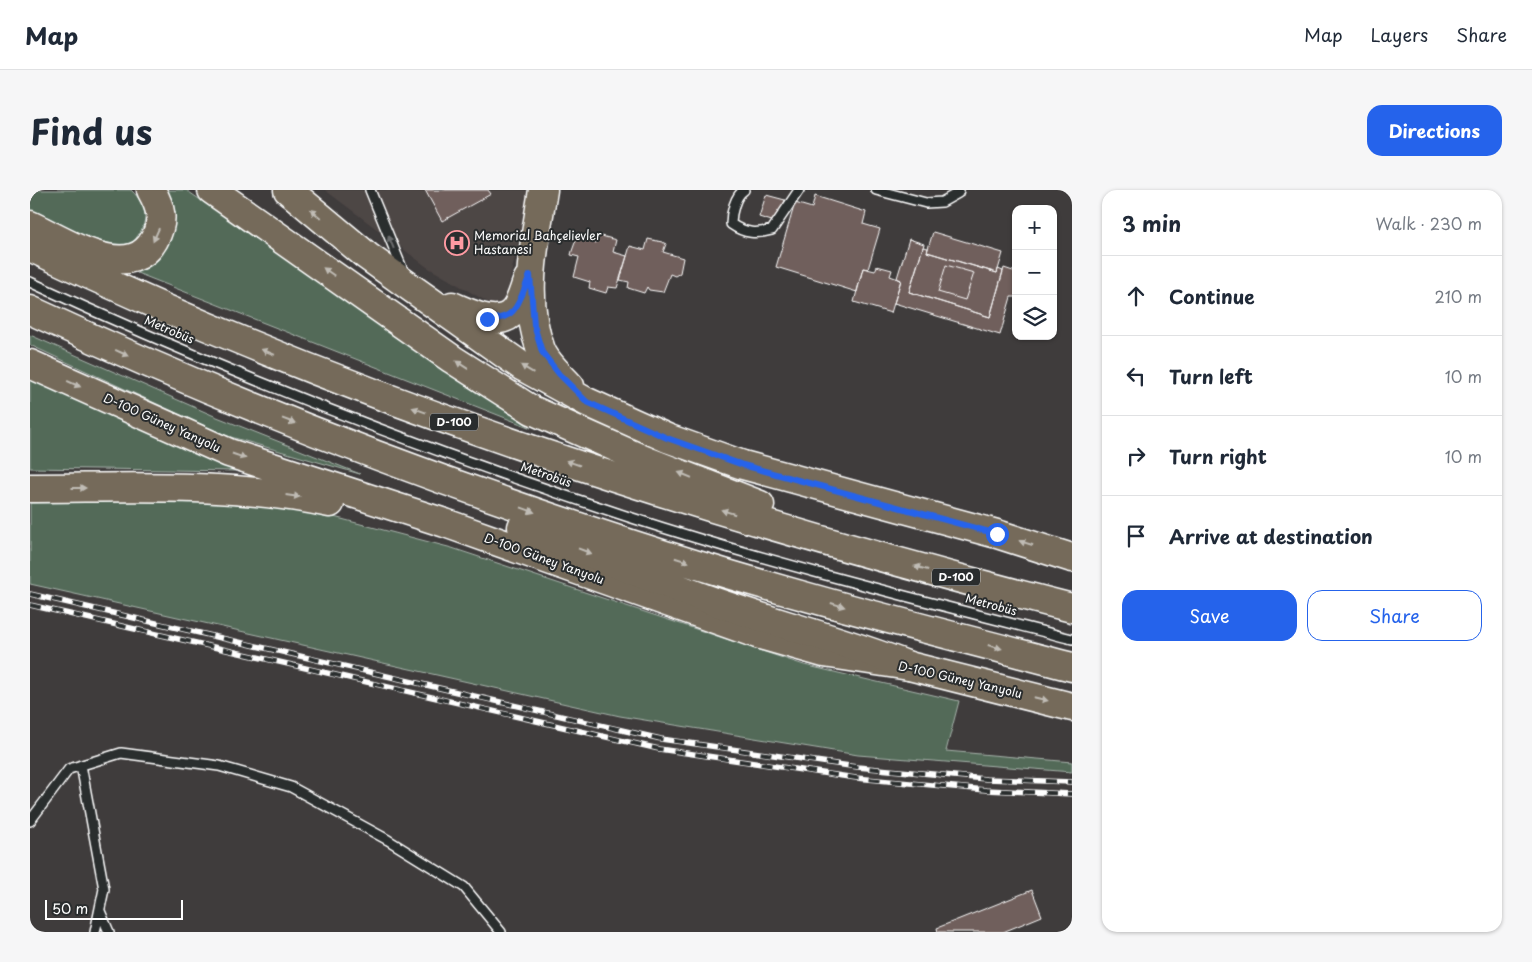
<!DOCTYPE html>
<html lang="en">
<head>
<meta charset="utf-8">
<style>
  body { margin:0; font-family:"Playpen Sans",sans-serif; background:#f6f6f7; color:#1f2937 }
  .controls { position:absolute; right:15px; top:15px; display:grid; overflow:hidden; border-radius:10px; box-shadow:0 1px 4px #0004 }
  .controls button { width:45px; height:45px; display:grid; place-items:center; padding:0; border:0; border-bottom:1px solid #e0e1e3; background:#fff; color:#1f2937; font:25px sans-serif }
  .scale { position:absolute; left:15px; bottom:12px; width:138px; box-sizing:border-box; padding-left:5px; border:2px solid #fff; border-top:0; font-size:14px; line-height:18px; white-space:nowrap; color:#fff; -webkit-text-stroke:4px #2a2d2e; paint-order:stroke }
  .stop { position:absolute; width:15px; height:15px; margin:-11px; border:4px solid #2563eb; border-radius:50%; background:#fff }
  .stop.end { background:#2563eb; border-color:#fff; box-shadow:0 1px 5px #0008 }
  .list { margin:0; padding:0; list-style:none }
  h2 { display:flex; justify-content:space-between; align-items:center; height:65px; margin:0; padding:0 20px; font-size:21px }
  h2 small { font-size:16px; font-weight:400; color:#747a83 }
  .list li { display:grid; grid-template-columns:32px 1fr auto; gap:15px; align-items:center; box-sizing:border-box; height:80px; padding:0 20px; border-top:1px solid #e0e1e3 }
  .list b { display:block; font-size:19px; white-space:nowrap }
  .list em { font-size:16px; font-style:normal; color:#747a83 }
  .actions { display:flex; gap:10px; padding:15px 20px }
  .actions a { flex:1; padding:11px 0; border:1px solid #2563eb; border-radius:15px; text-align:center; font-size:18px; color:#2563eb }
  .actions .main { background:#2563eb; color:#fff }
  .icon { flex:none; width:28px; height:28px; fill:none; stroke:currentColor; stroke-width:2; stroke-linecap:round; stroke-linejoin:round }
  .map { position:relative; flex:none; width:1042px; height:742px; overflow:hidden; border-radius:15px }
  header { display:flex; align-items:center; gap:30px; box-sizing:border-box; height:70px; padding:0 25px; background:#fff; border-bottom:1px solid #e0e1e3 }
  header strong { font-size:24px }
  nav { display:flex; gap:28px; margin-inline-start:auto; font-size:18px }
  .intro { display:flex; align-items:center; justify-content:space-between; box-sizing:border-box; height:120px; padding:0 30px }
  h1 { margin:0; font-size:35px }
  .button { padding:12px 22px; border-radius:15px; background:#2563eb; color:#fff; font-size:18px; font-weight:700 }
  main { display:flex; gap:30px; padding:0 30px }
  aside { flex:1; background:#fff; border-radius:15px; box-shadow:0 1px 4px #0004 }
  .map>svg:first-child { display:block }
  .built { fill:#4e4645 }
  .green { fill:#526a58; stroke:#a8b4ac }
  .building { fill:#705e5b; stroke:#fff }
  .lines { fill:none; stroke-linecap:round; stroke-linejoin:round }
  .service-casing { stroke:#fff; stroke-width:12 }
  .primary-casing { stroke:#fff; stroke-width:31 }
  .trunk-casing { stroke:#fff; stroke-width:31 }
  .service { stroke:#2a2d2e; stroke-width:9 }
  .primary { stroke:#746a5a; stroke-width:28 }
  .trunk { stroke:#746a5a; stroke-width:28 }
  .rail-casing { stroke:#fff; stroke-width:5.5 }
  .rail { stroke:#2a2d2e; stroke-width:4; stroke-dasharray:11; stroke-linecap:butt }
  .oneway { fill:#c0bcb5 }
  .oneway2 { fill:#6a6c6d }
  .route { stroke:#2563eb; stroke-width:6 }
  .labels { text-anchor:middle; stroke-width:4; stroke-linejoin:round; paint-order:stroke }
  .shield { fill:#2a2d2e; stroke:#bfc0c0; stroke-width:1 }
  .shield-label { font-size:11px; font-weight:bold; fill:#fff }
  .poi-label { font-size:12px; fill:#fff; stroke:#2a2d2e; text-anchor:start }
  .street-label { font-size:12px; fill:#fff; stroke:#2a2d2e }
</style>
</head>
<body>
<header>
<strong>Map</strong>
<nav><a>Map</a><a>Layers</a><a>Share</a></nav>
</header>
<div class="intro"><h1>Find us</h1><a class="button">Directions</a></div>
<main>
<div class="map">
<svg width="1042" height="742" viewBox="0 0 1042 742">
  <rect width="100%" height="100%" fill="#3f3c3c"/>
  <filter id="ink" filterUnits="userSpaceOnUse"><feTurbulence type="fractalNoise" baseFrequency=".02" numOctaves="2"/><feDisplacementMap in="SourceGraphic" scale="10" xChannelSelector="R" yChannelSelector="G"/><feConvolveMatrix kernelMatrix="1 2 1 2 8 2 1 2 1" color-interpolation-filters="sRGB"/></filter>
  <g filter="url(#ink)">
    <!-- built -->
    <path class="built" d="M295,0H499L475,113L461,114L397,77Z"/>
    <!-- green -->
    <path class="green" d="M0,0H101C120,18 119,35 101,54C67,58 31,34 0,20Z
      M137,0H156L501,238L107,83L123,70L141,16Z
      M0,145L182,225L330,284L194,245L0,155Z
      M0,190L206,281L0,278Z
      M143,311L236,315L300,326L422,358L774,475L929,511L916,561L1042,572V582L828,565L590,526L0,394V313Z"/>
    <!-- building -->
    <path class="building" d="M395,0H458L461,4L412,31Z
      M736,5L755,10L748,33L729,27Z
      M785,6L836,22L833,34L850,39L838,79L833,78L827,102L746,77L765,13L782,18Z
      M903,42L973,63L967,83L897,62Z
      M568,45L586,50L583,62L597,66L587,98L578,97L576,103L559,98L560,92L544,87L549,67L541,65L542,61L547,47L566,53Z
      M618,49L632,52L636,54L633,62L653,68L650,83L645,86L640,84L633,102L619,100L617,97L614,103L598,98L599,92L590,90L600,56L615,60Z
      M879,49L894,54L879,102L960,127L974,78L986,82V107H981L970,145L864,113L871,90L867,88Z
      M893,57L898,58L897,62L967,83L968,79L973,81L960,127L879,102Z
      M916,75L944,83L935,110L908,102Z
      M847,76L862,80L860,86L871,90L861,123L824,112L833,78L845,81Z
      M1002,700L1012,726L973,742H908L907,738Z"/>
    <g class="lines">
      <defs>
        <path id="service" d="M340,0L374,83
          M714,0C705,6 701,23 701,34C715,44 727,44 742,40L769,0
          M846,0L896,13L912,12L928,3L929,0
          M0,92C194,182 395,260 599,327C744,374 894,411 1042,449
          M51,575L74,699L65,742
          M0,631L39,579L91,563L189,576L261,597L358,650L434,697L471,742
          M70,721L79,742"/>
        <path id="primary" d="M258,0L337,66L380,97L493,177L557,212L637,248L713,275L967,344L1042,368
          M513,0C505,52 491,108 511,160C516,173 531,186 540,196
          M422,116C439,123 469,139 484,121C491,113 494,98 498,89
          M0,174L199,263L415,333L727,444L794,463L879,476L1042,517
          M0,298C100,298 201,292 300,313"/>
        <path id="trunk" d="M182,0L422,169L502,220L612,269L730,315
          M0,35C33,50 99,95 124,50C135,30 131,18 121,0
          M0,57C333,216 685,327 1042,418
          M0,120C196,211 399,289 604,355C748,402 896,439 1042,477
          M492,337C552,359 610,384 669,406C739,432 810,449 879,476"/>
      </defs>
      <!-- service casing -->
      <use href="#service" class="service-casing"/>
      <!-- primary casing -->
      <use href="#primary" class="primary-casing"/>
      <!-- trunk casing -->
      <use href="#trunk" class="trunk-casing"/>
      <!-- service -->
      <use href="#service" class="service"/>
      <!-- primary -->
      <use href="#primary" class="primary"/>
      <!-- trunk -->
      <use href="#trunk" class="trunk"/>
      <defs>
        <path id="rail" d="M0,404L631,549L827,577L956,589L1042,592
          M0,415L629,559L826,588L956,600L1042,604"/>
      </defs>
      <!-- rail casing -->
      <use href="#rail" class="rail-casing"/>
      <!-- rail -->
      <use href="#rail" class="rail"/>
    </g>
    <!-- one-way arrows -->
    <defs><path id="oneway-solid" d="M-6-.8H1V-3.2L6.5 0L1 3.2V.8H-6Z" transform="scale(1.25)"/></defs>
    <g class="oneway">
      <use href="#oneway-solid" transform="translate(286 24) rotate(-140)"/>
      <use href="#oneway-solid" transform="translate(126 45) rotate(114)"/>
      <use href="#oneway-solid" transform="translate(299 82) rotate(-145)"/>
      <use href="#oneway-solid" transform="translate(238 162) rotate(-158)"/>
      <use href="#oneway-solid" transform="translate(92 163) rotate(24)"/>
      <use href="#oneway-solid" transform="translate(432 175) rotate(-147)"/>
      <use href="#oneway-solid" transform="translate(497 179) rotate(-149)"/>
      <use href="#oneway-solid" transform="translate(44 194) rotate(24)"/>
      <use href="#oneway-solid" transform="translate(389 220) rotate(-160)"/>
      <use href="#oneway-solid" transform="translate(259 231) rotate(21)"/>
      <use href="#oneway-solid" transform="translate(209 266) rotate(19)"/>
      <use href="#oneway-solid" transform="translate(543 273) rotate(-161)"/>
      <use href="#oneway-solid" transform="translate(655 285) rotate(-158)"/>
      <use href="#oneway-solid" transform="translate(49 298)"/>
      <use href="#oneway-solid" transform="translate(263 306) rotate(7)"/>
      <use href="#oneway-solid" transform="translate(498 320) rotate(20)"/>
      <use href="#oneway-solid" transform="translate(698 322) rotate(-163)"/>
      <use href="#oneway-solid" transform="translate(996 353) rotate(-162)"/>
      <use href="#oneway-solid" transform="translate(555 361) rotate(21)"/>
      <use href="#oneway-solid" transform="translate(652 370) rotate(17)"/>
      <use href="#oneway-solid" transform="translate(891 378) rotate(-165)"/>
      <use href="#oneway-solid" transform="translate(808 415) rotate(16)"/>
      <use href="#oneway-solid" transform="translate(965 457) rotate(15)"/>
      <use href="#oneway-solid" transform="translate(1011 509) rotate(14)"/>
    </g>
    <use class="oneway2" href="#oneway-solid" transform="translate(361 52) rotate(-112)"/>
  </g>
  <g class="lines" filter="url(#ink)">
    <!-- route -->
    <path class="route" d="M457,129C488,131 489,110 500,85L504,135L512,162L529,184L557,212L637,248L713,275L967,344"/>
  </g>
  <!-- icons -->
  <defs>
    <symbol id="hospital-ring" viewBox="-11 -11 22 22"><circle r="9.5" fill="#2a2d2e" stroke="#ff9aa2" stroke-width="1.5"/><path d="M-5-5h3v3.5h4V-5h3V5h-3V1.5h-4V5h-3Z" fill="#ff9aa2"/></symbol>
  </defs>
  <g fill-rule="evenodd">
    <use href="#hospital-ring" x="413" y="39" width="28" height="28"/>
  </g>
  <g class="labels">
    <!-- shield labels -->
    <g class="shield">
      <rect x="400" y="223.5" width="48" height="17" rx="4"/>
      <rect x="902" y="378.5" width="48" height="17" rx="4"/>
    </g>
    <g class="shield-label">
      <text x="424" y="236">D-100</text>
      <text x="926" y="391">D-100</text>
    </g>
    <!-- poi labels -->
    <g class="poi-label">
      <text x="444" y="50">Memorial Bahçelievler<tspan x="444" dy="14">Hastanesi</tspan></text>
    </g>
    <!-- street labels -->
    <g class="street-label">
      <text transform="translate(139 140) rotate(23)" y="4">Metrobüs</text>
      <text transform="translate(132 233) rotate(24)" y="4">D-100 Güney Yanyolu</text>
      <text transform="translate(516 285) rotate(19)" y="4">Metrobüs</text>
      <text transform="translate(514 369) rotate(20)" y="4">D-100 Güney Yanyolu</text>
      <text transform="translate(961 415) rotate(15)" y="4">Metrobüs</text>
      <text transform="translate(930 490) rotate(13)" y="4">D-100 Güney Yanyolu</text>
    </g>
  </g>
</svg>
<div class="controls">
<button>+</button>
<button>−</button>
<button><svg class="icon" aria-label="layers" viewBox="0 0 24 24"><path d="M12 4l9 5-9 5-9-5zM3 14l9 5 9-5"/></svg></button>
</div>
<div class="scale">50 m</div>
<div class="stop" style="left:967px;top:344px"></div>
<div class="stop end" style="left:457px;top:129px"></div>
</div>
<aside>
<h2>3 min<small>Walk · 230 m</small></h2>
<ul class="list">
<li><svg class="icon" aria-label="ahead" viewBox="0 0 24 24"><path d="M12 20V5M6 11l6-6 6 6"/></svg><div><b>Continue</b></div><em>210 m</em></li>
<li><svg class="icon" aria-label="left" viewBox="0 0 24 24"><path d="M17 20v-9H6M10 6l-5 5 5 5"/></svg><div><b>Turn left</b></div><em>10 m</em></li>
<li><svg class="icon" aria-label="right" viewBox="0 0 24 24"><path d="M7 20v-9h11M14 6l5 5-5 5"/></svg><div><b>Turn right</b></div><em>10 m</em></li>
<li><svg class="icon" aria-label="arrive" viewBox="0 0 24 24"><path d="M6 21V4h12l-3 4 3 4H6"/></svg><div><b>Arrive at destination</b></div></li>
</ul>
<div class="actions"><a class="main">Save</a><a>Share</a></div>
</aside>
</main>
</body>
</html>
